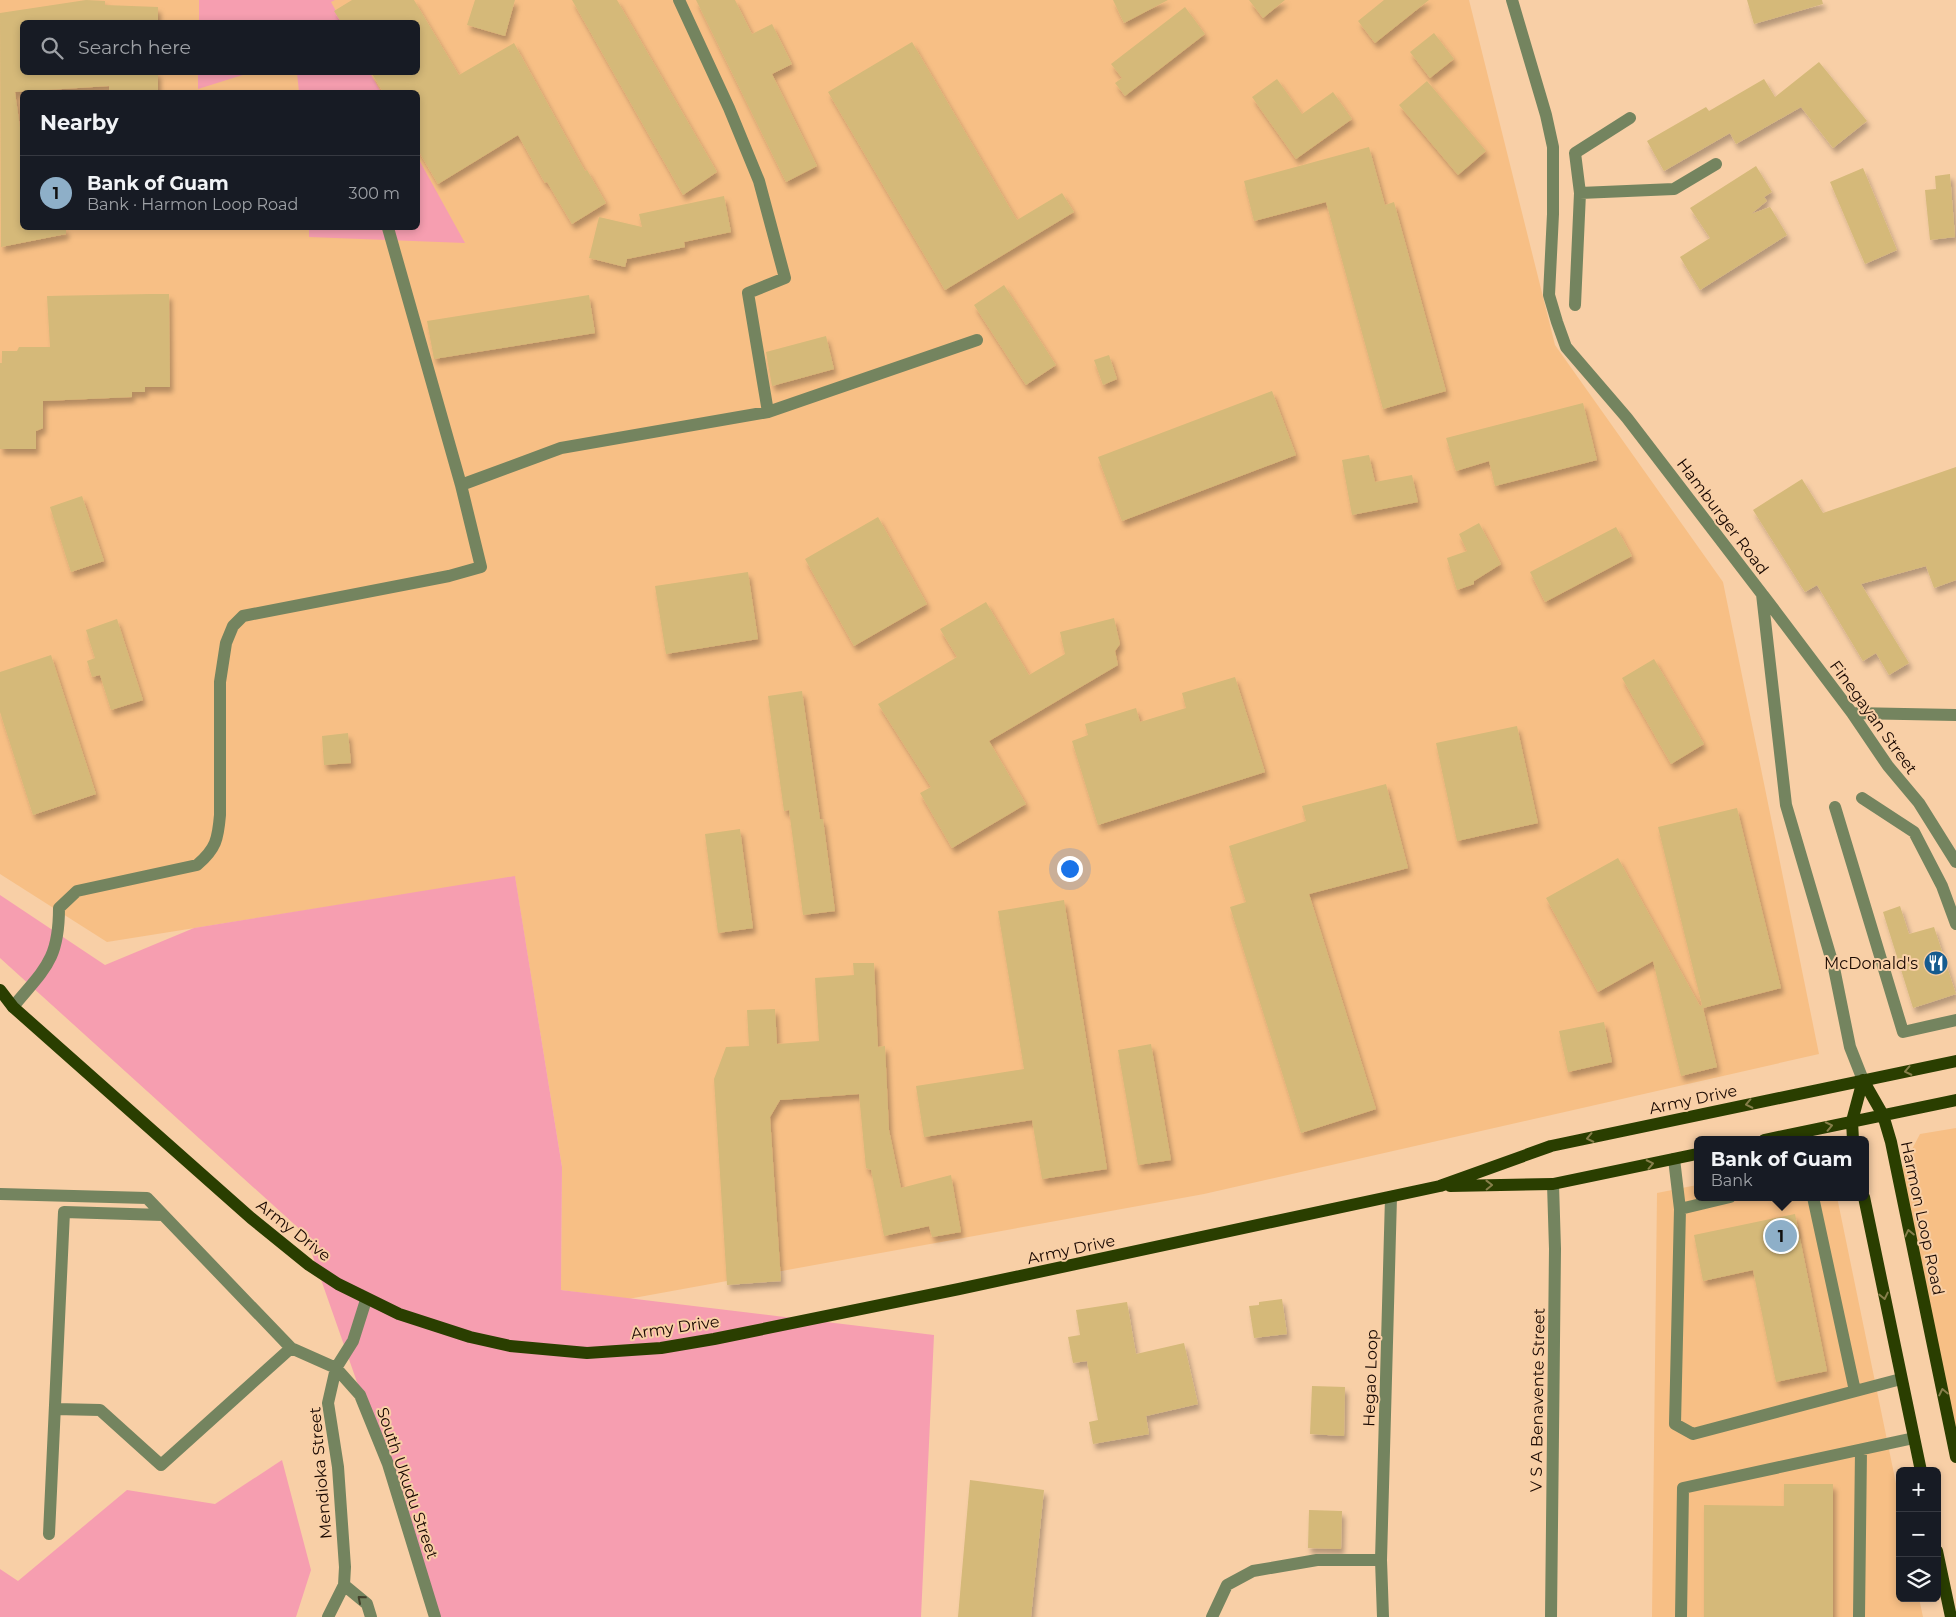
<!DOCTYPE html>
<html lang="en">
<head>
<meta charset="utf-8">
<style>
  body { margin:0; font-family:Montserrat,sans-serif; background:#20242c; color:#f1f3f6 }
  .controls { position:absolute; right:15px; bottom:15px; display:grid; overflow:hidden; border-radius:8px; box-shadow:0 2px 8px #0003 }
  .controls button { width:45px; height:45px; display:grid; place-items:center; padding:0; border:0; border-bottom:1px solid #363941; background:#171b24; color:#f1f3f6; font:25px sans-serif }
  .you { position:absolute; left:1069px; top:868px; width:18px; height:18px; margin:-12px; border:4px solid #fff; border-radius:50%; background:#1a73e8; box-shadow:0 0 0 8px #1a73e833 }
  .badge { display:grid; place-items:center; width:32px; height:32px; border-radius:50%; background:#8eafc8; color:#111; font-size:16px; font-weight:700 }
  .pin { position:absolute; translate:-50% -50%; border:2px solid #fff; box-shadow:0 1px 5px #0006 }
  .popup { position:absolute; left:1694px; top:1136px; width:175px; height:65px; box-sizing:border-box; display:grid; place-content:center; border-radius:8px; background:#171b24; filter:drop-shadow(0 1px 4px #0005); font-size:16px; white-space:nowrap; color:#9ea1a6 }
  .popup b { font-size:19px; color:#f1f3f6 }
  .popup::after { content:''; position:absolute; left:50%; top:100%; margin-left:-10px; border:10px solid transparent; border-top-color:#171b24 }
  .list { margin:0; padding:0; list-style:none }
  h2 { display:flex; justify-content:space-between; align-items:center; height:65px; margin:0; padding:0 20px; font-size:21px }
  h2 small { font-size:16px; font-weight:400; color:#9ea1a6 }
  .list li { display:grid; grid-template-columns:32px 1fr auto; gap:15px; align-items:center; box-sizing:border-box; height:75px; padding:0 20px; border-top:1px solid #363941 }
  .list b { display:block; font-size:19px; white-space:nowrap }
  .list p { margin:0; font-size:16px; white-space:nowrap; color:#9ea1a6 }
  .list em { font-size:16px; font-style:normal; color:#9ea1a6 }
  .icon { flex:none; width:28px; height:28px; fill:none; stroke:currentColor; stroke-width:2; stroke-linecap:round; stroke-linejoin:round }
  .map { position:relative; flex:none; width:1956px; height:1617px; overflow:hidden }
  .search { position:absolute; background:#171b24; box-shadow:0 2px 8px #0003; left:20px; top:20px; width:400px; height:55px; display:flex; align-items:center; gap:12px; box-sizing:border-box; padding:0 18px; border-radius:8px; color:#9ea1a6; font-size:19px }
  .panel { position:absolute; background:#171b24; box-shadow:0 2px 8px #0003; left:20px; top:90px; width:400px; height:140px; border-radius:8px }
  .map>svg:first-child { display:block }
  .built { fill:#f7bf85; fill-rule:evenodd }
  .green { fill:#f69eb0 }
  .building { fill:#d5b979; filter:url(#shadow) }
  .lines { fill:none; stroke-linecap:round; stroke-linejoin:round }
  .minor { stroke:#74845f; stroke-width:12 }
  .major { stroke:#2a3e00; stroke-width:12 }
  .oneway { stroke:#877f4b }
  .oneway2 { stroke:#42402b }
  .labels { text-anchor:middle; stroke-width:4; stroke-linejoin:round; paint-order:stroke }
  .street-label { font-size:16px; fill:#190800; stroke:#f8cfa6 }
  .poi-label { font-size:16px; fill:#190800; stroke:#f8cfa6; text-anchor:end }
</style>
</head>
<body>
<div class="map">
<svg width="1956" height="1617" viewBox="0 0 1956 1617">
  <defs>
    <filter id="shadow"><feDropShadow dx="3" dy="5.5" stdDeviation="2.5" flood-color="#0004"/></filter>
  </defs>
  <rect width="100%" height="100%" fill="#f8cfa6"/>
  <!-- built -->
  <path class="built" d="M0,0H1469L1555,345L1723,582L1819,1054L1204,1194L628,1299L561,1290L562,1167L515,877L107,942L0,874ZM22,22H418V72H22ZM22,92H418V228H22Z
    M1956,1128V1439L1898,1176L1920,1134Z
    M1697,1185V1197H1837L1900,1503V1598H1919L1923,1617H1652L1657,1193Z"/>
  <!-- green -->
  <path class="green" d="M199,0H335L331,2L342,22H199Z
    M198,73V72L249,73L198,89Z
    M297,73H370L381,92H299Z
    M418,158L465,243L309,237V228H418Z
    M515,876L562,1167L561,1290L934,1335L921,1617H434L410,1533L305,1234L0,958V895L105,965L194,928Z
    M282,1460L311,1570L296,1617H0V1569L18,1581L127,1490L215,1504Z"/>
  <!-- building -->
  <path class="building" d="M86,0L105,1V5L158,7V22H22V72H158V91H139V90L109,92V86L15,92L22,142V228H66V234L1,247L0,13Z
    M352,0H414L459,75L514,43L585,171L587,170L606,203L572,224L547,182L545,183L518,135L438,184L418,150V92H383L371,72H418V22H341L334,11Z
    M475,0H515L505,36L467,25Z
    M572,0H617L717,172L683,195Z
    M696,0H735L752,34L772,24L792,64L772,74L817,166L786,182Z
    M1113,0H1168L1124,23Z
    M1249,0H1285L1263,18Z
    M1384,0H1429L1375,43L1358,21Z
    M1747,0H1822L1823,4L1754,24Z
    M1185,7L1205,34L1125,96L1115,83L1122,78L1111,64Z
    M1434,33L1454,59L1430,78L1410,52Z
    M912,42L1017,220L1062,193L1074,212L945,290L828,92Z
    M1819,62L1867,121L1833,148L1801,107L1736,144L1730,133L1664,171L1647,141L1706,107L1709,111L1764,79L1775,97Z
    M1277,79L1302,114L1333,92L1352,119L1296,159L1252,97Z
    M1427,81L1486,151L1458,175L1399,105Z
    M1369,147L1385,205L1394,202L1446,391L1383,409L1326,202L1254,221L1244,181Z
    M1756,166L1772,192L1764,197L1767,201L1751,214L1770,207L1787,235L1700,290L1680,257L1710,238L1690,208Z
    M1863,168L1897,250L1865,264L1830,182Z
    M1950,174L1955,237L1930,240L1925,190L1936,189L1935,176Z
    M724,196L731,232L684,242L685,247L627,259L625,267L589,258L599,217L642,227L639,214Z
    M1004,285L1056,365L1026,385L974,305Z
    M150,294H169L170,387H145V392H132V397L43,401V428L36,431V449H0V363H2V351H17L19,347H50L47,296Z
    M589,295L595,333L434,359L427,321Z
    M826,336L834,369L772,386L766,352Z
    M1109,355L1117,379L1103,385L1094,360Z
    M1272,391L1296,455L1122,521L1098,457Z
    M1583,403L1597,460L1495,486L1489,461L1456,471L1446,438Z
    M1369,455L1375,482L1412,475L1418,502L1352,515L1342,460Z
    M1956,467V580L1934,588L1926,566L1861,584L1909,663L1889,675L1876,653L1863,661L1817,585L1805,592L1753,510L1802,479L1823,513Z
    M82,496L104,561L71,572L50,507Z
    M878,517L927,604L854,646L805,559Z
    M1479,523L1501,564L1474,581V584L1457,590L1447,558L1467,551L1459,534Z
    M1616,527L1632,556L1545,602L1530,572Z
    M748,572L758,639L666,654L655,586Z
    M986,602L1029,675L1065,654L1060,632L1114,618L1120,644L1115,651L1118,665L989,741L1026,804L952,848L920,793L931,787L878,704L957,657L940,629Z
    M117,619L143,700L111,710L100,675L92,677L87,661L95,658L86,630Z
    M51,655L96,794L33,815L0,712V672Z
    M1654,659L1704,744L1671,764L1622,678Z
    M1235,677L1265,772L1098,825L1072,741L1088,735L1085,724L1136,708L1140,722L1186,708L1182,693Z
    M802,691L820,819H823L835,911L803,915L789,810L784,811L768,696Z
    M1517,726L1538,823L1457,841L1436,743Z
    M348,733L351,763L324,765L322,736Z
    M1386,784L1408,868L1309,894L1376,1109L1301,1133L1230,907L1246,902L1229,846L1306,821L1302,806Z
    M1737,808L1781,988L1703,1008L1717,1067L1681,1076L1653,961L1598,992L1546,898L1618,858L1700,1006L1702,1005L1658,827Z
    M740,829L753,928L718,933L705,834Z
    M1064,900L1107,1169L1042,1179L1032,1120L924,1137L916,1086L1024,1069L998,911Z
    M1900,906L1909,934L1934,927L1956,994L1913,1008L1883,912Z
    M853,963H874L878,1047L885,1046L889,1130L901,1188L951,1175L961,1232L932,1237L929,1226L884,1236L871,1170L866,1168L859,1094L780,1100L770,1117L781,1281L727,1285L714,1079L726,1047L749,1046L747,1010L775,1009L777,1044L819,1041L815,978L854,975Z
    M1604,1022L1612,1062L1568,1072L1559,1031Z
    M1151,1044L1171,1160L1138,1165L1118,1050Z
    M1795,1214L1827,1371L1776,1382L1753,1270L1703,1281L1694,1235Z
    M1282,1299L1287,1334L1254,1338L1249,1306L1259,1305V1302Z
    M1127,1302L1136,1354L1184,1343L1198,1404L1146,1416L1149,1434L1093,1444L1089,1422L1098,1420L1087,1361L1073,1363L1068,1337L1080,1335L1076,1310Z
    M1312,1386L1345,1387L1344,1436L1310,1434Z
    M970,1480L1044,1490L1031,1617H958Z
    M1784,1484H1833V1617H1704V1505L1784,1506Z
    M1309,1510L1342,1511L1341,1549L1308,1548Z"/>
  <g class="lines">
    <!-- minor -->
    <path class="minor" d="M679,0L729,108L759,181L785,278L748,293L768,412
      M1512,0L1546,115L1553,147V214L1549,295L1557,322L1566,347L1627,418L1762,594L1786,805L1834,968L1850,1047L1863,1080
      M1580,193L1575,153L1630,118
      M388,228L461,485
      M1575,305L1580,193L1674,189L1716,164
      M1763,595L1852,713L1888,766L1919,803L1956,862
      M1852,713L1956,715
      M1862,798L1914,832L1942,886L1956,924
      M1835,807L1903,1032L1956,1020
      M13,1007C44,969 59,961 59,908L77,891L197,865C216,849 218,839 220,815V682L226,643L233,626L243,616L449,576L481,567L461,485L561,448L768,412L977,340
      M1674,1159L1680,1209L1675,1424L1693,1434L1901,1379
      M0,1194L147,1198L291,1348L336,1368L360,1395L388,1464L435,1617
      M1813,1197L1855,1391
      M1680,1209L1730,1197
      M55,1409L100,1410L161,1465L291,1348
      M49,1534L64,1212L163,1215
      M344,1585L367,1604L371,1617
      M328,1617L344,1585L345,1567L338,1467L328,1403L336,1368L353,1341L366,1300
      M1212,1617L1227,1585L1253,1571L1317,1560H1381
      M1383,1617L1381,1560L1391,1197
      M1551,1617L1555,1249L1553,1184
      M1681,1617L1683,1488L1914,1438
      M1859,1617L1861,1450"/>
    <!-- major -->
    <path class="major" d="M0,990L13,1007L251,1218L309,1265L338,1284L399,1314L470,1337L510,1346L587,1353L661,1348L714,1339L959,1289L1440,1186L1551,1146L1956,1061
      M1863,1080L1883,1115L1891,1142L1956,1457
      M1764,1140L1956,1100
      M1853,1140L1852,1121L1863,1080
      M1450,1186L1553,1184L1697,1154
      M1864,1197L1921,1471
      M1937,1551L1951,1617"/>
  </g>
  <!-- one-way arrows -->
  <defs><path id="oneway-chevron" d="M-2-3.5L2.5 0L-2 3.5" fill="none" stroke-width="1.6" stroke-linecap="round" stroke-linejoin="round" transform="scale(1.25)"/></defs>
  <g class="oneway">
    <use href="#oneway-chevron" transform="translate(1908 1071) rotate(168)"/>
    <use href="#oneway-chevron" transform="translate(1749 1104) rotate(168)"/>
    <use href="#oneway-chevron" transform="translate(1829 1126) rotate(-12)"/>
    <use href="#oneway-chevron" transform="translate(1590 1138) rotate(168)"/>
    <use href="#oneway-chevron" transform="translate(1650 1164) rotate(-12)"/>
    <use href="#oneway-chevron" transform="translate(1489 1185) rotate(-1)"/>
    <use href="#oneway-chevron" transform="translate(1909 1233) rotate(-102)"/>
    <use href="#oneway-chevron" transform="translate(1884 1296) rotate(78)"/>
    <use href="#oneway-chevron" transform="translate(1943 1392) rotate(-102)"/>
  </g>
  <use class="oneway2" href="#oneway-chevron" transform="translate(361 1599) rotate(-139)"/>
  <!-- icons -->
  <defs>
    <symbol id="restaurant-disc" viewBox="-11 -11 22 22"><circle r="9.5" fill="#155b8f" stroke="#f8cfa6"/><path d="M-5-6h1v4h1v-4h1v4h1v-4h1v5L-1.5 .5V6h-2V.5L-5-1ZM5-6V6H3V1.5H1.5Q1.5-4 5-6Z" fill="#fff"/></symbol>
  </defs>
  <g fill-rule="evenodd">
    <use href="#restaurant-disc" x="1922" y="949" width="28" height="28"/>
  </g>
  <g class="labels">
    <!-- street labels -->
    <g class="street-label">
      <text transform="translate(1723 516) rotate(53)" y="6">Hamburger Road</text>
      <text transform="translate(1874 717) rotate(54)" y="6">Finegayan Street</text>
      <text transform="translate(1693 1099) rotate(-12)" y="6">Army Drive</text>
      <text transform="translate(1923 1218) rotate(78)" y="6">Harmon Loop Road</text>
      <text transform="translate(294 1230) rotate(38)" y="6">Army Drive</text>
      <text transform="translate(1071 1249) rotate(-12)" y="6">Army Drive</text>
      <text transform="translate(675 1327) rotate(-8)" y="6">Army Drive</text>
      <text transform="translate(1370 1378) rotate(-88)" y="6">Hegao Loop</text>
      <text transform="translate(1537 1400) rotate(-89)" y="6">V S A Benavente Street</text>
      <text transform="translate(320 1473) rotate(-95)" y="6">Mendioka Street</text>
      <text transform="translate(408 1483) rotate(71)" y="6">South Ukudu Street</text>
    </g>
    <!-- poi labels -->
    <g class="poi-label">
      <text x="1918" y="969">McDonald's</text>
    </g>
  </g>
</svg>
<div class="controls">
<button>+</button>
<button>−</button>
<button><svg class="icon" aria-label="layers" viewBox="0 0 24 24"><path d="M12 4l9 5-9 5-9-5zM3 14l9 5 9-5"/></svg></button>
</div>
<div class="you"></div>
<div class="pin badge" style="left:1781px;top:1236px">1</div>
<div class="popup"><b>Bank of Guam</b>Bank</div>
<div class="search"><svg class="icon" aria-label="search" viewBox="0 0 24 24"><circle cx="10" cy="10" r="6"/><path d="M15 15l6 6"/></svg>Search here</div>
<section class="panel">
<h2>Nearby<small></small></h2>
<ul class="list">
<li><span class="badge">1</span><div><b>Bank of Guam</b><p>Bank · Harmon Loop Road</p></div><em>300 m</em></li>
</ul>
</section>
</div>
</body>
</html>
